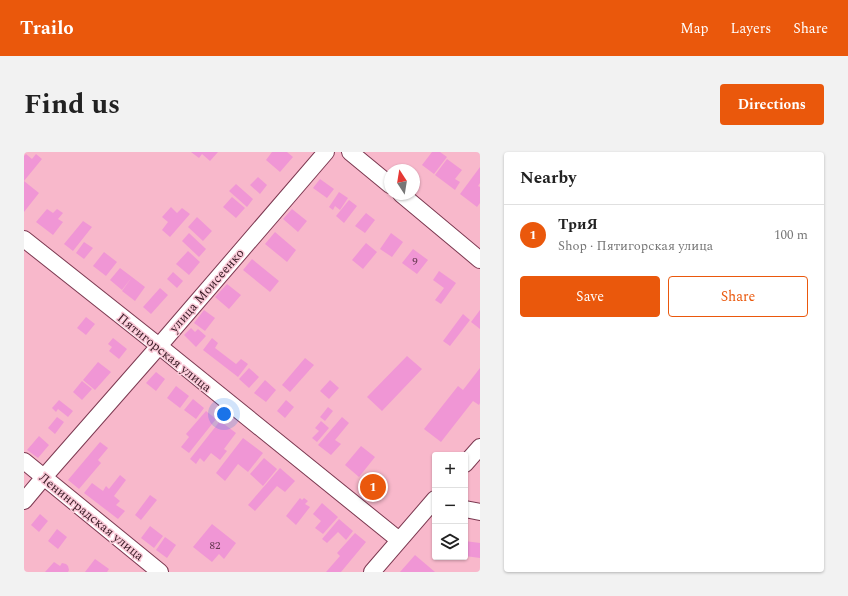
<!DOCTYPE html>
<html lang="en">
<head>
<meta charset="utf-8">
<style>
  body { margin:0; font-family:Spectral,serif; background:#f2f2f2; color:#222 }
  .controls { position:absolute; right:12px; bottom:12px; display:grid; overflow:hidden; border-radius:4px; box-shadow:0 1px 3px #0004 }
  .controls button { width:36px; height:36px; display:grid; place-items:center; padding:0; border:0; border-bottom:1px solid #e0e0e0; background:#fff; color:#222; font:20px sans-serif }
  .compass { position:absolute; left:360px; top:12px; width:36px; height:36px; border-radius:50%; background:#fff; box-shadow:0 1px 3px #0004; rotate:348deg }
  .you { position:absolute; left:200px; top:262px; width:14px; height:14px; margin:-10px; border:3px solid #fff; border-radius:50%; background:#1a73e8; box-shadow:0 0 0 6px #1a73e833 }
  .badge { display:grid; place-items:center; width:26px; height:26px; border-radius:50%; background:#ea580c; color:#fff; font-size:13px; font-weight:700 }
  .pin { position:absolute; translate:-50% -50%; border:2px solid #fff; box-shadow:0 1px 4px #0006 }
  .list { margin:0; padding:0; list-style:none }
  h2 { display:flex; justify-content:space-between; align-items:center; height:52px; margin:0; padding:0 16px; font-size:17px }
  h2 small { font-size:13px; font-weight:400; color:#767676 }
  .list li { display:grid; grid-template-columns:26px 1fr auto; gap:12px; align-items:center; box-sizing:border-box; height:60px; padding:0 16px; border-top:1px solid #e0e0e0 }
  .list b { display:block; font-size:15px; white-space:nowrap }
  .list p { margin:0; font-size:13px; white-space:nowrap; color:#767676 }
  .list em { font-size:13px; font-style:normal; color:#767676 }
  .actions { display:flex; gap:8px; padding:12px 16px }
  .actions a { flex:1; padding:9px 0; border:1px solid #ea580c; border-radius:4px; text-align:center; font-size:14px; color:#ea580c }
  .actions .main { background:#ea580c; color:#fff }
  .icon { flex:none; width:22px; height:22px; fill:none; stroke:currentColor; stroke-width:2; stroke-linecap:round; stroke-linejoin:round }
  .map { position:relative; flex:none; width:456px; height:420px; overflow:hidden; border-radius:4px }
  header { display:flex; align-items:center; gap:24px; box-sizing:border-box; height:56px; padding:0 20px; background:#ea580c; color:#fff }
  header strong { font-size:19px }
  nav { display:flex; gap:22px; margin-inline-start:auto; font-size:14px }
  .intro { display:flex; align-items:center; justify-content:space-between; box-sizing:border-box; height:96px; padding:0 24px }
  h1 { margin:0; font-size:28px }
  .button { padding:10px 18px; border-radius:4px; background:#ea580c; color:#fff; font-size:14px; font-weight:700 }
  main { display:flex; gap:24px; padding:0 24px }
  aside { flex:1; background:#fff; border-radius:4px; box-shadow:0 1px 3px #0004 }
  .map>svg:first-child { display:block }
  .building { fill:#f096d5 }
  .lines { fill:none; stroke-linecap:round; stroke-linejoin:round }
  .minor-casing { stroke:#7c3951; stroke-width:18 }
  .minor { stroke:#fff; stroke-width:16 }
  .labels { text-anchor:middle; stroke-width:3; stroke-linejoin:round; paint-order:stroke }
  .number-label { font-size:11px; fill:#643850 }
  .street-label { font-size:13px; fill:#361923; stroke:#fbcad8 }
</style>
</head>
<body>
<header>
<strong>Trailo</strong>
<nav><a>Map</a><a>Layers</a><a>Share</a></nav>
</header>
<div class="intro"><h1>Find us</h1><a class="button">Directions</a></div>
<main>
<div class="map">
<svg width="456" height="420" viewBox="0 0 456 420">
  <rect width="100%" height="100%" fill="#f8b8cb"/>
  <!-- building -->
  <path class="building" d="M167,0H194L186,9L178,2L175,6Z
    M248,0H263L269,5L256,20L242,8Z
    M408,0H416L423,5L410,22L398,13Z
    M2,2L8,7L12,2L18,7L0,29L15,41L0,60V4Z
    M423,7L438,18L431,27L436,30L431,38L411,23Z
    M456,15V31L454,34L456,35V51L453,55L436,42Z
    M234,25L243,33L236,42L226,33Z
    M296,27L310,37L303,46L289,36Z
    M212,32L229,47L223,55L205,39Z
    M315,40L324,46L316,58L311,54L309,58L305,55Z
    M208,45L221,56L212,66L199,55Z
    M325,48L333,54L320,71L312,64Z
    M147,55L153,61L158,56L166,62L146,85L138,78L144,70L138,65Z
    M23,57L29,61L33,57L39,61L34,67L39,70L29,83L12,70Z
    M268,57L283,69L274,80L259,67Z
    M342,61L351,68L341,81L331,74Z
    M173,65L188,79L179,89L164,75Z
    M59,69L68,75L49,99L40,92Z
    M251,80L272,98L263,110L241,92Z
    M165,81L182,97L175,105L158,89Z
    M367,81L379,90L368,105L356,97Z
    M60,90L69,96L60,107L52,101Z
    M342,91L353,100L339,117L328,108Z
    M389,97L404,108L393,122L378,111Z
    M164,99L176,110L165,123L152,112Z
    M80,100L93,110L82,124L69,114Z
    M228,107L255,129L246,140L219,118Z
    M96,116L108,125L98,138L86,128Z
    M415,119L432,131L417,152L411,148L420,136L409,128Z
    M149,120L159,129L153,136L143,127Z
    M108,125L121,135L111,149L98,139Z
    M203,132L217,143L205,157L191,145Z
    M136,136L144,143L127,162L119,155Z
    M180,158L191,166L181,179L170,171Z
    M456,158V177L447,170Z
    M439,162L446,168L426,194L419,189Z
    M62,165L71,172L62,183L53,176Z
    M167,176L171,180L174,177L182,184L172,195L160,183Z
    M89,186L103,197L95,207L85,199L88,195L84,192Z
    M188,186L194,191L191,196L212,212L217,207L224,212L214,225L179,198Z
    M383,204L398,217L358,259L343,245Z
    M281,206L290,213L266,240L258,233Z
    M74,210L87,220L71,238L59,228Z
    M225,216L235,225L225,236L215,227Z
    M456,216V251L455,253L449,249L417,290L400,277L434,234L439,238Z
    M132,220L141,227L132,239L122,231Z
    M241,228L252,238L242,250L230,241Z
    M306,228L315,236L305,247L296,239Z
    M58,229L68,237L58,248L49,240Z
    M152,234L165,244L156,256L143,246Z
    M169,247L180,256L172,267L160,258Z
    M35,248L49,259L44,265L34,257L32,260L28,256Z
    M262,248L270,255L261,266L253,259Z
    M304,255L309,259L301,269L296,265Z
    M182,259L192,267L165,301L157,295L165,285L162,282Z
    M33,265L40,270L31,282L24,276Z
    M318,265L325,271L311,288L317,292L307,303L294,293Z
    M196,269L212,281L200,297L203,299L196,308L187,301L180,310L176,306L172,312L166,307Z
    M297,269L305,276L293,290L288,286L295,279L291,276Z
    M15,284L25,293L14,306L3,298Z
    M219,286L239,301L224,320L214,312L201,329L192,321Z
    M76,290L84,296L74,308L77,311L55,337L44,328Z
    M337,294L351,305L335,325L321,313Z
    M240,306L253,317L239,334L226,322Z
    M256,316L271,329L261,340L253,334L231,359L224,353Z
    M96,323L102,328L90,344L96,349L92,353L101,359L94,367L60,341L68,331L79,339L82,334L85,337Z
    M126,343L133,348L117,368L111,363Z
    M276,346L278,348L280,346L284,349L281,352L286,355L272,373L262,364Z
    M298,351L314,365L299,382L291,376L297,369L289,362Z
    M16,362L24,369L15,380L7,373Z
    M315,367L329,379L322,388L314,380L303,391L298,387Z
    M188,372L212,391L200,407L195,402L188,410L169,395Z
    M126,374L139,384L130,396L117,386Z
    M33,377L43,385L34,397L24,389Z
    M331,381L342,390L317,420H302L316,404L313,401Z
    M141,385L152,393L143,406L132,398Z
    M441,389L456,391V406L441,404Z
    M391,403L411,420H376Z
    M71,407L85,417L83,420H61Z
    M30,410L36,414L38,411L42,412L44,414L45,418L44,420H21Z"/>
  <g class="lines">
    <defs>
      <path id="minor" d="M326,0L366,33
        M377,42L456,108
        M0,87L135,194L375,388
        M0,309L136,420
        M441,312L456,295
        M0,349L20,325L135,194L302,0
        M441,357L456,360
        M348,420L411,347"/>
    </defs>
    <!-- minor casing -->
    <use href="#minor" class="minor-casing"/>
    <!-- minor -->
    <use href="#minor" class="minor"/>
  </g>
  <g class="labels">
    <!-- number labels -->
    <g class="number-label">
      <text x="391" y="113">9</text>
      <text x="191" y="397">82</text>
    </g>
    <!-- street labels -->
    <g class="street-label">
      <text transform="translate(182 138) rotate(-49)" y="5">улица Моисеенко</text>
      <text transform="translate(141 200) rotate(39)" y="5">Пятигорская улица</text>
      <text transform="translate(68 364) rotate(39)" y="5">Ленинградская улица</text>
    </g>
  </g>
</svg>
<div class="controls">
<button>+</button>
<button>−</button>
<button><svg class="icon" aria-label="layers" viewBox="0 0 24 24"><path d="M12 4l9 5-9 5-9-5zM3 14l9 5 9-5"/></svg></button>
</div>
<svg class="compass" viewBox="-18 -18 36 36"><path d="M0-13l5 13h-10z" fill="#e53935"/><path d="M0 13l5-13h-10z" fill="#767676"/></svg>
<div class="you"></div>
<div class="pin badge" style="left:349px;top:335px">1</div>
</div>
<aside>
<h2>Nearby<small></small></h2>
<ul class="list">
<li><span class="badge">1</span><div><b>ТриЯ</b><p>Shop · Пятигорская улица</p></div><em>100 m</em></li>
</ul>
<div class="actions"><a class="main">Save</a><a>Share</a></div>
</aside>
</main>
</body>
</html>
